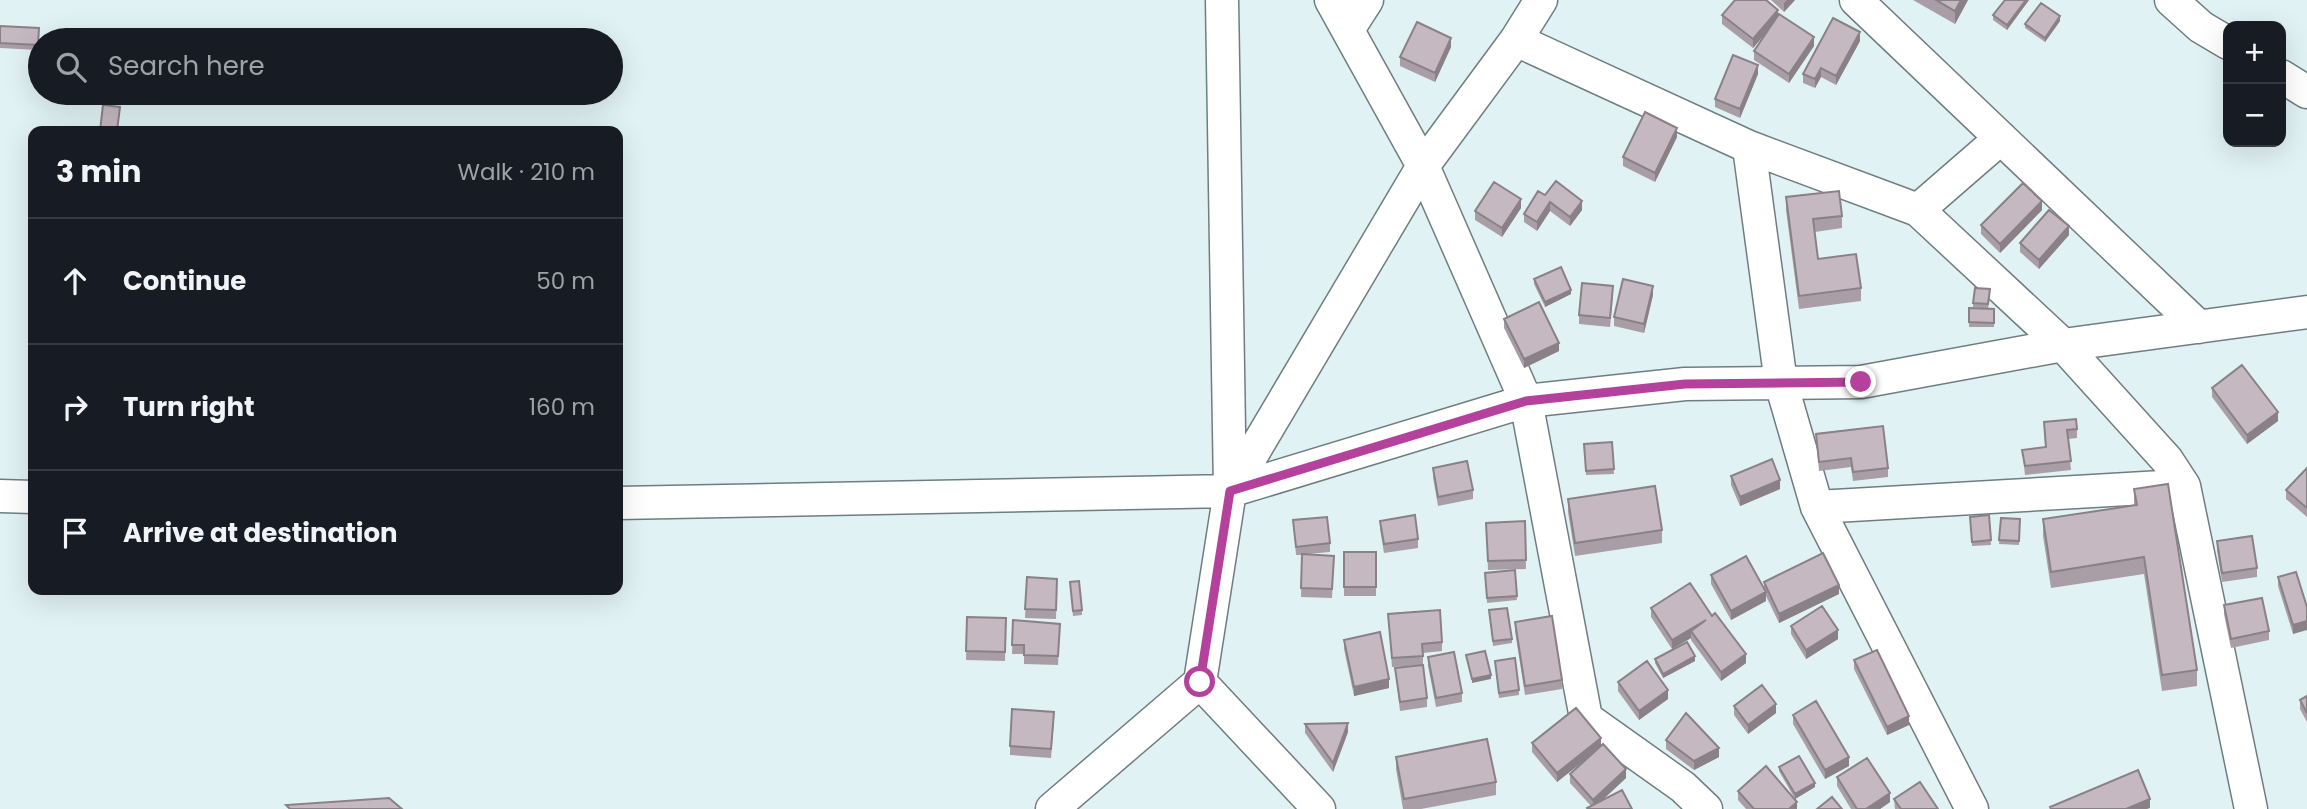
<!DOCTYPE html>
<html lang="en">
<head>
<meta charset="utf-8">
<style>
  body { margin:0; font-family:Poppins,sans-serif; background:#20242c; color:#f1f3f6 }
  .controls { position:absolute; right:21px; top:21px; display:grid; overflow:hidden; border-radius:14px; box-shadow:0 7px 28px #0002 }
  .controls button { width:63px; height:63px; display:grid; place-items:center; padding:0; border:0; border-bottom:2px solid #363941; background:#171b24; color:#f1f3f6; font:35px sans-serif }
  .stop { position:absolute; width:21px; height:21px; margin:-16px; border:5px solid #b4429d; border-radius:50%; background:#fff }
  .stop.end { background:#b4429d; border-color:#fff; box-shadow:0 2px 7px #0008 }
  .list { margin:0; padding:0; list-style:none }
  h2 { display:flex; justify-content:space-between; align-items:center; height:91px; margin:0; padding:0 28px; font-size:30px }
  h2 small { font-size:23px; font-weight:400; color:#9ea1a6 }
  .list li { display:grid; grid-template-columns:46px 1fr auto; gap:21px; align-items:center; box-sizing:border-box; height:126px; padding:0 28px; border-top:2px solid #363941 }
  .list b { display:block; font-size:26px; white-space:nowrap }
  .list em { font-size:23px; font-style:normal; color:#9ea1a6 }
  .icon { flex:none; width:38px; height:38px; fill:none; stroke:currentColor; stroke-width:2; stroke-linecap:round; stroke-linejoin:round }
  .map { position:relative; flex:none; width:2307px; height:809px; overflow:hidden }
  .search { position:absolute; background:#171b24; box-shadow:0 7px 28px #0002; left:28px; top:28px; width:595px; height:77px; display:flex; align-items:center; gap:18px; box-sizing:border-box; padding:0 24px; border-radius:38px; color:#9ea1a6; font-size:26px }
  .panel { position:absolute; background:#171b24; box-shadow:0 7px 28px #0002; left:28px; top:126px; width:595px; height:469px; border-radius:14px }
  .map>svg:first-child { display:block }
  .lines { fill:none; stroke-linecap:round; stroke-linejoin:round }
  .street-casing { stroke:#6e7e80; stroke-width:35 }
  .street { stroke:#fff; stroke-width:32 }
  .wall { fill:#a99ea6 }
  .shaded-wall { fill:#8a8187 }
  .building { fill:#c5b8c1; stroke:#8a8187; stroke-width:2 }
  .route { stroke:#b4429d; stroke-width:9 }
</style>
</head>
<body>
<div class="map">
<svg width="2307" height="809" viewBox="0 0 2307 809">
  <rect width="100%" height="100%" fill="#e1f2f4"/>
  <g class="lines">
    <defs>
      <path id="street" d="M1331,0L1423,166L1526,401L1586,718L1683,787L1706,809
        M1856,0L2199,327
        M2171,0L2201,27L2228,43
        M1349,28L1367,0
        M1516,40L1749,147L1918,210L2063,345L2167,460L2184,486L2251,809
        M2281,76L2307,92
        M1749,147L1781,383L1817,507L1972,809
        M1918,210L2001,138
        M1231,490L1423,166L1516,40L1541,0
        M0,496L33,497
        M618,503L1230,491L1526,401L1685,384L1861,382L2063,345L2307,312
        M1817,507L2179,486
        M1200,682L1230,491L1222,0
        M1052,809L1200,682L1319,809"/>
    </defs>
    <!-- street casing -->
    <use href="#street" class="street-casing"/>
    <!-- street -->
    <use href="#street" class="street"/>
  </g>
  <!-- wall -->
  <path class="wall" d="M1771,0H1795L1784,12Z
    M1913,0H1968L1955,24Z
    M2005,0H2029L2007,30L1993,20V15Z
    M1722,15L1778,16L1814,46L1789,83L1754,60V51L1768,30L1753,48L1722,24Z
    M2060,21L2045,42L2025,28V24Z
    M0,26L39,28L38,50L0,48Z
    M1860,41L1836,85L1821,77L1815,88L1803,83V74Z
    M1451,47L1435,82L1400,66V57Z
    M1758,74L1740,118L1715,107V99Z
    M80,93H130V95L80,94Z
    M1677,137L1655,182L1623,166V157Z
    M1545,195L1582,210L1570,226L1550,211L1537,231L1524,222V214Z
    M1786,197L1842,216V228L1815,232L1818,259L1861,288V301L1799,309L1786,210Z
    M1521,208L1502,237L1475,220V211Z
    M2042,210L2000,253L1981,234V225Z
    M2069,235L2039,269L2020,252V243Z
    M1534,279L1571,294L1545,307L1534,284Z
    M1990,294L1988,309H1994V327H1969V308L1987,309L1973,307V303Z
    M1613,295L1610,327L1579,324V315Z
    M1653,295L1644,333L1614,326V317Z
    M1504,319L1559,351L1524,368L1504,328Z
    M2212,388L2278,421L2247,444L2212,397Z
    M2044,422L2077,429V438L2068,439L2071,470L2025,475L2022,450L2045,447Z
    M1816,434L1888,468V477L1853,481L1851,467L1819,471Z
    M1612,442L1614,474L1586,475L1584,444Z
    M1433,468L1473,490V499L1438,506L1433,477Z
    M2307,468V517L2286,499V490Z
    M1731,476L1780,489L1740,506L1731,485Z
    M2134,489L2197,670V686L2162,691L2144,574L2051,588L2043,536V519L2134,505Z
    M1568,499L1662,530V543L1575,556L1568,512Z
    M1989,515L1991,545L1972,546L1970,517Z
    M2001,518L2020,519L2019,545L1999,544Z
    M1293,520L1330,543V552L1308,554L1334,556L1332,598L1301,597L1302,555H1296Z
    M1380,521L1418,539V548L1384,553L1380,529Z
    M1525,521L1526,569L1488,570L1486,523Z
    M2217,541L2257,568V577L2222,582L2217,550Z
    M1344,552H1376V596H1344Z
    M1515,570L1517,600L1487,603L1485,573Z
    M1711,575L1764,588V582L1839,594L1779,623L1766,596V601L1731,620L1711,584Z
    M1027,577L1057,579L1056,619L1025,618Z
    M2278,577L2307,607L2293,634L2278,586Z
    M1070,586L1082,610V615L1073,616Z
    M2224,605L2269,631V640L2231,648L2224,614Z
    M1651,608L1712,616L1746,663L1721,681L1691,640V638L1672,649L1651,617Z
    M1489,610L1512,639V643L1493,646Z
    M1388,614L1442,642V651L1423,653V665L1392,667Z
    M967,617L1006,618L1005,661L966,660Z
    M1013,620L1060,624L1058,665L1024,664V654H1012Z
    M1515,622L1562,680V689L1525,695L1515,631Z
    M1791,626L1838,639L1806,659L1791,634Z
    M1344,640L1389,688L1354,696L1344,649Z
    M1428,657L1462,693V702L1436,707L1428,666Z
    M1655,659L1695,661L1663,678L1655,663Z
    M1854,660L1909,725L1887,735L1854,669Z
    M1495,661L1519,690V695L1499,698Z
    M1395,668L1427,698V707L1400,711Z
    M1618,682L1668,699L1639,720L1618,691Z
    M2307,696V722L2300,709V700Z
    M1734,706L1776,713L1748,734L1734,715Z
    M1793,715L1849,766L1825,779L1793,724Z
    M1054,721L1051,758L1010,755V746Z
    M1305,724L1348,732L1333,772L1305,733Z
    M1666,740L1719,757L1694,770L1666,749Z
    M1532,743L1601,746L1626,778L1601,801L1591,806L1570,783V774L1590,756L1557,782L1532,752Z
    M1396,757L1496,782V795L1421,809H1403L1396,769Z
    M1779,767L1815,787L1795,799L1779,771Z
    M1837,777L1890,802L1880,809H1851L1837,786Z
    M1738,791L1797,809H1746L1738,800Z
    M1894,799L1938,809H1895Z"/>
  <!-- shaded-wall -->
  <path class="shaded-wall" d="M1787,0H1795L1784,12V3Z
    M1961,0H1968L1955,24V11Z
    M2026,0H2029L2007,30V25Z
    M1778,10V19L1753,48V39Z
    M2060,16V21L2045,42V38Z
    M1860,32V41L1836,85V76Z
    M1814,37V46L1789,83V74Z
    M1451,38V47L1435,82V73Z
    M1758,65V74L1740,118V109Z
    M1821,68V77L1815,88V79Z
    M1677,128V137L1655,182V173Z
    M1521,199V208L1502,237V228Z
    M1582,201V210L1570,226V217Z
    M2042,201V210L2000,253V244Z
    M1550,202V211L1537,231V222Z
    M2069,226V235L2039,269V260Z
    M1653,286V295L1644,333V324Z
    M1571,290V294L1545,307V302Z
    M1559,343V351L1524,368V359Z
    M2278,412V421L2247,444V435Z
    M1780,480V489L1740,506V497Z
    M1839,585V594L1779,623V614Z
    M1766,592V601L1731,620V611Z
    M1706,620L1691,631V638L1672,649V640Z
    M2307,621V630L2293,634V625Z
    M1838,630V639L1806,659V650Z
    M1746,654V663L1721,681V672Z
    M1695,656V661L1663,678V674Z
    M1491,675V679L1472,683V679Z
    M1389,679V688L1354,696V687Z
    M1668,690V699L1639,720V711Z
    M1776,704V713L1748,734V725Z
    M1909,716V725L1887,735V727Z
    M1348,723V732L1333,772V763Z
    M1601,738V747L1557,782V773Z
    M1719,748V757L1694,770V761Z
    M1849,757V766L1825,779V770Z
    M1626,769V778L1593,809V800Z
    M1815,783V787L1795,799V794Z
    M1890,793V802L1880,809H1866Z
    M2150,799V808L2147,809H2126Z
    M1797,802V809H1789Z"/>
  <!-- building -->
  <path class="building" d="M1735,0H1766L1778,10L1753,39L1722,15Z
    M1936,0H1961L1955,11Z
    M2005,0H2026L2007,25L1993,15Z
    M2041,3L2060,16L2045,38L2025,24Z
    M1779,14L1814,37L1789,74L1754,51Z
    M1833,18L1860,32L1836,76L1821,68L1815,79L1803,74Z
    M1417,22L1451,38L1435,73L1400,57Z
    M0,26L39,28L38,45L0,43Z
    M1733,55L1758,65L1740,109L1715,99Z
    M103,105L120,107L117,131H100Z
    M1645,112L1677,128L1655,173L1623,157Z
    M1556,181L1582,201L1570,217L1550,202L1537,222L1524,214L1538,191L1545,195Z
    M1494,182L1521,199L1502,228L1475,211Z
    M2023,183L2042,201L2000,244L1981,225Z
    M1839,191L1842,216L1813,219L1818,259L1856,254L1861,288L1799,296L1786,197Z
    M2049,210L2069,226L2039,260L2020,243Z
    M1561,267L1571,290L1545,302L1534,279Z
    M1623,279L1653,286L1644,324L1614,317Z
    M1582,283L1613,286L1610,318L1579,315Z
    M1975,288L1990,289L1988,304L1973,303Z
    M1539,302L1559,343L1524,359L1504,319Z
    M1969,308L1994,309V323L1969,322Z
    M2242,365L2278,412L2247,435L2212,388Z
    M2076,419L2077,429L2067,430L2071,461L2025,466L2022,450L2046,447L2044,422Z
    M1883,426L1888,468L1853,472L1851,458L1819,462L1816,434Z
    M1612,442L1614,469L1586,471L1584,444Z
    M1772,459L1780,480L1740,497L1731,476Z
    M1467,461L1473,490L1438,497L1433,468Z
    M2307,468V508L2286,490Z
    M2168,484L2197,670L2162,675L2144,557L2051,572L2043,519L2137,505L2134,489Z
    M1655,486L1662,530L1575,543L1568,499Z
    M1415,515L1418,539L1384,544L1380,521Z
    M1989,515L1991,540L1972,542L1970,517Z
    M1327,517L1330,543L1296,547L1293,520Z
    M2001,518L2020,519L2019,541L1999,540Z
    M1525,521L1526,560L1488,561L1486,523Z
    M2252,536L2257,568L2222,573L2217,541Z
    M1344,552H1376V587H1344Z
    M1823,553L1839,585L1779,614L1764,582Z
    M1302,554L1334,556L1332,589L1301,588Z
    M1746,556L1766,592L1731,611L1711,575Z
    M1515,570L1517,596L1487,598L1485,573Z
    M2296,572L2307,607V621L2293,625L2278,577Z
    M1027,577L1057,579L1056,610L1025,609Z
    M1079,581L1082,610L1073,611L1070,582Z
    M1690,583L1712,616L1715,613L1746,654L1721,672L1691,631L1706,620L1672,640L1651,608Z
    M2262,598L2269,631L2231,639L2224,605Z
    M1822,606L1838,630L1806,650L1791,626Z
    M1507,608L1512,639L1493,641L1489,610Z
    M1440,610L1442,642L1422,644L1423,656L1392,658L1388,614Z
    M1552,616L1562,680L1525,686L1515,622Z
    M967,617L1006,618L1005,652L966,651Z
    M1013,620L1060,624L1058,656L1024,655V645H1012Z
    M1380,632L1389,679L1354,687L1344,640Z
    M1687,642L1695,656L1663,674L1655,659Z
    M1877,650L1909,716L1887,727L1854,660Z
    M1485,651L1491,675L1472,679L1466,655Z
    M1454,652L1462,693L1436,698L1428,657Z
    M1515,658L1519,690L1499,693L1495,661Z
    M1647,661L1668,690L1639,711L1618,682Z
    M1423,665L1427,698L1400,702L1395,668Z
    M1762,685L1776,704L1748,725L1734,706Z
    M2307,696V713L2300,700Z
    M1816,701L1849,757L1825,770L1793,715Z
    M1576,708L1601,738L1557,773L1532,743Z
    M1012,709L1054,712L1051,749L1010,746Z
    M1686,713L1719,748L1694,761L1666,740Z
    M1348,723L1333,763L1305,724Z
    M1487,739L1496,782L1404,799L1396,757Z
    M1603,744L1626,769L1593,800L1570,774Z
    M1799,756L1815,783L1795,794L1779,767Z
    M1867,758L1890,793L1866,809H1857L1837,777Z
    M1766,766L1797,802L1789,809H1754L1738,791Z
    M2138,770L2150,799L2126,809H2051L2050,807Z
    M1920,782L1938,809H1901L1894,799Z
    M1622,790L1632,809H1588L1587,808Z
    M1832,797L1842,809H1817Z
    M389,798L402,809H290L286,805Z"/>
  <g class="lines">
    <!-- route -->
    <path class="route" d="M1200,682L1230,491L1526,401L1685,384L1861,382"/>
  </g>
</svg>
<div class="controls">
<button>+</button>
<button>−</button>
</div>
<div class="stop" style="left:1200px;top:682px"></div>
<div class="stop end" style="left:1861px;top:382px"></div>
<div class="search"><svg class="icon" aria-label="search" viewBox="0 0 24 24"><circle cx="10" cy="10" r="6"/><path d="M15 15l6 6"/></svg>Search here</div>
<section class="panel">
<h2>3 min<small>Walk · 210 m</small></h2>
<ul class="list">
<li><svg class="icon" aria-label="ahead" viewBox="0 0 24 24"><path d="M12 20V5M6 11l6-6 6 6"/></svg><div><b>Continue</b></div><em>50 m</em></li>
<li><svg class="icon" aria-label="right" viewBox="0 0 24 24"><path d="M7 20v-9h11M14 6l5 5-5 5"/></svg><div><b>Turn right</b></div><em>160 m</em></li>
<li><svg class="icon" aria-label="arrive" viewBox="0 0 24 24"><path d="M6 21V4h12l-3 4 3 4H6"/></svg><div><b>Arrive at destination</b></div></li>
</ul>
</section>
</div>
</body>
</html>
